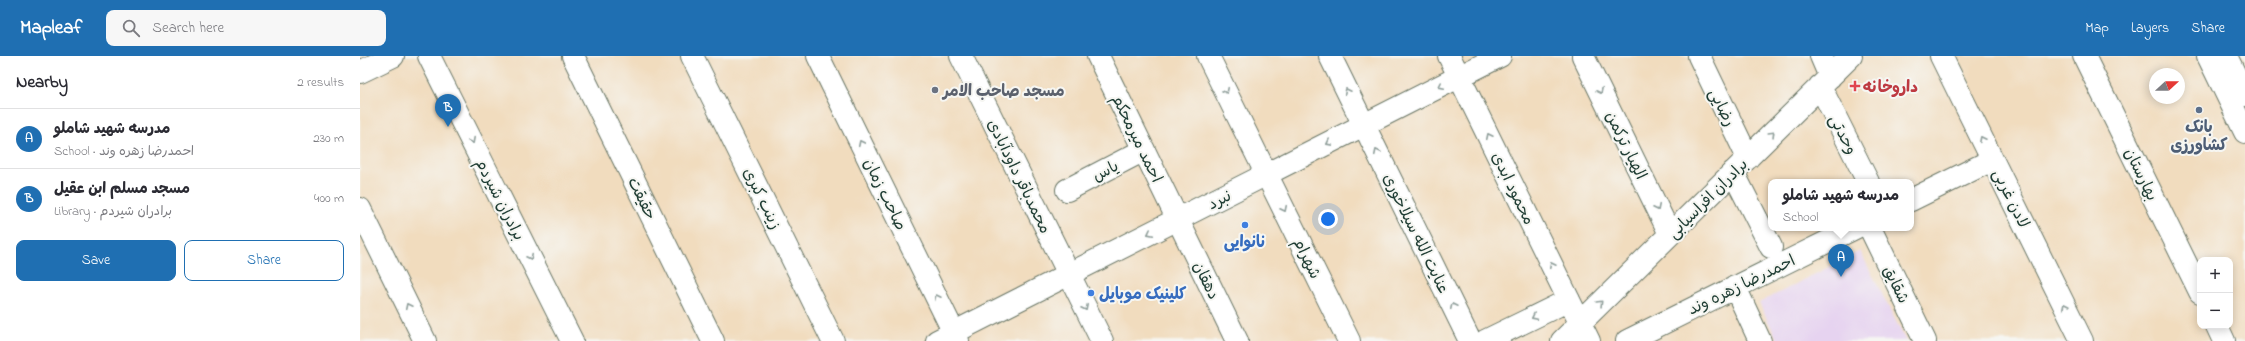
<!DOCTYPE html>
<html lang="en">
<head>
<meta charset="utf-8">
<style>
  body { margin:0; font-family:"Indie Flower","Playpen Sans Arabic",sans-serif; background:#f7f7f7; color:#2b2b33 }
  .controls { position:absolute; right:12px; bottom:12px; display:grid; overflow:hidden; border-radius:8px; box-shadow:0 2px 10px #0003 }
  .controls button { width:36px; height:36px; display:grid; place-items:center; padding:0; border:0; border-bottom:1px solid #e1e1e2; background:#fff; color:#2b2b33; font:20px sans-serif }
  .compass { position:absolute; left:1789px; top:12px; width:36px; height:36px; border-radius:50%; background:#fff; box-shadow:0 2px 10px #0003; rotate:69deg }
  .you { position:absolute; left:968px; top:163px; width:14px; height:14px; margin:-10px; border:3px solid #fff; border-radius:50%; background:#1a73e8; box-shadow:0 0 0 6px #1a73e833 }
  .badge { display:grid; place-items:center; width:26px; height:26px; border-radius:50%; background:#1f6fb2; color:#fff; font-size:13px; font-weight:700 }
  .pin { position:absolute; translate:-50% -33px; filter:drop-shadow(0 1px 2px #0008) }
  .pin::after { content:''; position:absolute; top:21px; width:14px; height:12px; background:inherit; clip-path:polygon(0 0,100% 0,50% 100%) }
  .popup { position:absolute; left:1408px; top:123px; width:146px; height:52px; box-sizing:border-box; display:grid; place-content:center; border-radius:8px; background:#fff; filter:drop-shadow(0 1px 3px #0005); font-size:13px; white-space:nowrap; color:#7c7c81 }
  .popup b { font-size:15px; color:#2b2b33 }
  .popup::after { content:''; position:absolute; left:50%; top:100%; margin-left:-8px; border:8px solid transparent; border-top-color:#fff }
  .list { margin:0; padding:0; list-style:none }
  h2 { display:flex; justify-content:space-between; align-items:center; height:52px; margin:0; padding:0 16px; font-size:17px }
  h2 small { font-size:13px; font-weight:400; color:#7c7c81 }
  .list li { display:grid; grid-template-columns:26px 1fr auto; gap:12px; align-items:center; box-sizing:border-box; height:60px; padding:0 16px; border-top:1px solid #e1e1e2 }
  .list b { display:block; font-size:15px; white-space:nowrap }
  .list p { margin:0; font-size:13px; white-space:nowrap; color:#7c7c81 }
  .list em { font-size:13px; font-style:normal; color:#7c7c81 }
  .actions { display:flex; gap:8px; padding:12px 16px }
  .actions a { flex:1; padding:9px 0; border:1px solid #1f6fb2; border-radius:8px; text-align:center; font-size:14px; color:#1f6fb2 }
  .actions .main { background:#1f6fb2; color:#fff }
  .icon { flex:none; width:22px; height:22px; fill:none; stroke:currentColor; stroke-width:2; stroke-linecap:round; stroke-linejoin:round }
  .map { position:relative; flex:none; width:1885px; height:285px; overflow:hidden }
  header { display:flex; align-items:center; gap:24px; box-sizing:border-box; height:56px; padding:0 20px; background:#1f6fb2; color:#fff }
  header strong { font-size:19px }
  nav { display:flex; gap:22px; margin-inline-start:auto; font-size:14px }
  .search { width:280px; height:36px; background:#f7f7f7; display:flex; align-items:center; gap:10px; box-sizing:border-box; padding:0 14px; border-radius:8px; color:#7c7c81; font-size:15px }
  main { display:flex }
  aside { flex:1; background:#fff }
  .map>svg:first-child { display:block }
  .built { fill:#e6d3f0 }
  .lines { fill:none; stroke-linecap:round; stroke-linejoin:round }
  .minor-casing { stroke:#687564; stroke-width:24 }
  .major-casing { stroke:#687564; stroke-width:24 }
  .minor { stroke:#fff; stroke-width:22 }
  .major { stroke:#fff; stroke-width:22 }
  .oneway { stroke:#8f9e9a }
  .health-dot { fill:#e0444e; stroke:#f6f6f2; stroke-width:1.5 }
  .worship-dot { fill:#6b7280; stroke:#f6f6f2; stroke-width:1.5 }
  .service-dot { fill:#5c6f8a; stroke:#f6f6f2; stroke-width:1.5 }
  .shop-dot { fill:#3f7fe0; stroke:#f6f6f2; stroke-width:1.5 }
  .labels { text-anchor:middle; stroke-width:4; stroke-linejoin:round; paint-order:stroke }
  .health-label { font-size:16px; font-weight:bold; fill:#be3a42; stroke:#f6f6f2; text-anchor:start }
  .worship-label { font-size:16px; font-weight:bold; fill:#5b616d; stroke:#f6f6f2; text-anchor:start }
  .street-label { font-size:16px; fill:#1f3d34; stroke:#f6f6f2 }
  .service-label { font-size:16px; font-weight:bold; fill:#4e5e75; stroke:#f6f6f2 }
  .shop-label { font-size:16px; font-weight:bold; fill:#366cbe; stroke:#f6f6f2 }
</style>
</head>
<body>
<header>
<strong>Mapleaf</strong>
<div class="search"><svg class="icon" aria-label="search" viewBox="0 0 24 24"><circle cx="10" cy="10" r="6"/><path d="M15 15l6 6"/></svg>Search here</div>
<nav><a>Map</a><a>Layers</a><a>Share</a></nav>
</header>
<main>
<aside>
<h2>Nearby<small>2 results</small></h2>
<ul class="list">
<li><span class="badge">A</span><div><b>مدرسه شهید شاملو</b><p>School · احمدرضا زهره وند</p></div><em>230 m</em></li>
<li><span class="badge">B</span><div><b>مسجد مسلم ابن عقیل</b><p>Library · برادران شیردم</p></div><em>400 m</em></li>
</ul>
<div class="actions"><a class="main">Save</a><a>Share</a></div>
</aside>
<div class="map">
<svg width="1885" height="285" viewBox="0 0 1885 285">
  <rect width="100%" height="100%" fill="#f6f6f2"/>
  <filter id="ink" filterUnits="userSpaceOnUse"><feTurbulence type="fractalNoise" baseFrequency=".025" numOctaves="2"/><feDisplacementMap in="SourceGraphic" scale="8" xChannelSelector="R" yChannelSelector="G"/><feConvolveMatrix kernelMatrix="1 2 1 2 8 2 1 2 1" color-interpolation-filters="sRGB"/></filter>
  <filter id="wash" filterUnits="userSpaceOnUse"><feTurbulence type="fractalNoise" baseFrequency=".012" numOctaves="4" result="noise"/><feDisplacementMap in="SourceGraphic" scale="16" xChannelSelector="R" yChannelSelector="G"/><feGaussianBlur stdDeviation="0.9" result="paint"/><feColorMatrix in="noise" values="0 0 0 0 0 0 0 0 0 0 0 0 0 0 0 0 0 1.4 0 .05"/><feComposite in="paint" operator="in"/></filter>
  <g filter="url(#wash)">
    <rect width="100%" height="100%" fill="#f1dcbe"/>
    <!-- built -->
    <path class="built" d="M1500,195L1546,285H1418L1399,247Z"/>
  </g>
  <g filter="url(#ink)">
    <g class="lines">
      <defs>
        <path id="minor" d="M69,0L212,285
          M213,0L353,285
          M332,0L473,285
          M458,0L598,285
          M601,0L742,285
          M738,0L877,285
          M848,0L989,285
          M970,0L1110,285
          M1089,0L1229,285
          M1223,0L1310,178
          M1339,0L1388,102
          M1461,0L1470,21
          M1581,0L1722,285
          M1724,0L1840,236
          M0,16L33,0
          M1460,30L1508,126
          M1373,116L1411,191
          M707,134L784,94
          M1551,144L1632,104
          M0,153L65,285
          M1510,172L1565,285
          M1375,231L1400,285
          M1857,270L1864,285
          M1125,285L1209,244
          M1202,285L1491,0
          M1267,285L1495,172"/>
        <path id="major" d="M1848,0L1885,76
          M1866,0L1885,39
          M577,285L1140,0"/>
      </defs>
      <!-- minor casing -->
      <use href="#minor" class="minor-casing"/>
      <!-- major casing -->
      <use href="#major" class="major-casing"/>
      <!-- minor -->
      <use href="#minor" class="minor"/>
      <!-- major -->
      <use href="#major" class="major"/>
    </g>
    <!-- one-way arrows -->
    <defs><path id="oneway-chevron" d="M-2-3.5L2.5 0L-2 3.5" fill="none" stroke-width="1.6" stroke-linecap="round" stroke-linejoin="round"/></defs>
    <g class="oneway">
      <use href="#oneway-chevron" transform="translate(1081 30) rotate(153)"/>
      <use href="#oneway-chevron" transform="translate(866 35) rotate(64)"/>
      <use href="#oneway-chevron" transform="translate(987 35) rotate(-116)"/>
      <use href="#oneway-chevron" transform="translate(1240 35) rotate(64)"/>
      <use href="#oneway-chevron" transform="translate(1412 78) rotate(-45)"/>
      <use href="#oneway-chevron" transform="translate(1129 80) rotate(-116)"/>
      <use href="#oneway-chevron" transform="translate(1622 83) rotate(-117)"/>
      <use href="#oneway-chevron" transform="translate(112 85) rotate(63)"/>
      <use href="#oneway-chevron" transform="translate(501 87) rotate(-116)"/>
      <use href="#oneway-chevron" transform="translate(969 87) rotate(153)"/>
      <use href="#oneway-chevron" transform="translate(1017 96) rotate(-116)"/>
      <use href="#oneway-chevron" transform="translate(1297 152) rotate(64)"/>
      <use href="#oneway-chevron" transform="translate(924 153) rotate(64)"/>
      <use href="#oneway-chevron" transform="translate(790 177) rotate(153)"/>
      <use href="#oneway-chevron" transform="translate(170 201) rotate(63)"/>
      <use href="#oneway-chevron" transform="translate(1192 209) rotate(-116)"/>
      <use href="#oneway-chevron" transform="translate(577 241) rotate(-116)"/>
      <use href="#oneway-chevron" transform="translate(1240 247) rotate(-45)"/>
      <use href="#oneway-chevron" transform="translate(48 250) rotate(-116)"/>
      <use href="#oneway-chevron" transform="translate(1093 250) rotate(-116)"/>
      <use href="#oneway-chevron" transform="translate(1705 250) rotate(-116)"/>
      <use href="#oneway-chevron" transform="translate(725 252) rotate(64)"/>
      <use href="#oneway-chevron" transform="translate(1174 261) rotate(154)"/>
    </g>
  </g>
  <!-- markers -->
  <path class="health-dot" d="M1493 24h4v4h4v4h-4v4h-4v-4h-4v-4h4z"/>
  <circle class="worship-dot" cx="575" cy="34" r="4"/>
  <circle class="service-dot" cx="1839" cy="54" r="4"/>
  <g class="shop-dot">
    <circle cx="885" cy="169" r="4"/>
    <circle cx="731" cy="237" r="4"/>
  </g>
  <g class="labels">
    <!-- health labels -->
    <g class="health-label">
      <text x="1503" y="36">داروخانه</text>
    </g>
    <!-- worship labels -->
    <g class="worship-label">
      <text x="583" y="40">مسجد صاحب الامر</text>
    </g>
    <!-- street labels -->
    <g class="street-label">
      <text transform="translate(1363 51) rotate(64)" y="6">رضایی</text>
      <text transform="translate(1484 78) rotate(63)" y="6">وحدتی</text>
      <text transform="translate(778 82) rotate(64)" y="6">احمد میرمحکم</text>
      <text transform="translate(1267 89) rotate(64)" y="6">الهیار ترکمن</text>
      <text transform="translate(745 114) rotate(-27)" y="6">یاس</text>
      <text transform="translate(1782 118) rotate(64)" y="6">بهارستان</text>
      <text transform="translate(660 120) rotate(64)" y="6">محمدباقر داودآبادی</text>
      <text transform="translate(1154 132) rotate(64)" y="6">محمود ابدی</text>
      <text transform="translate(526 138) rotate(64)" y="6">صاحب زمان</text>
      <text transform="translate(283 142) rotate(64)" y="6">حقیقت</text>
      <text transform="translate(403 142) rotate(64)" y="6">زینب کبری</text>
      <text transform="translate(1347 142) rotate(-45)" y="6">برادران افراسیابی</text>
      <text transform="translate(1652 142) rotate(64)" y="6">لادن غربی</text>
      <text transform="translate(141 143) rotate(63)" y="6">برادران شیردم</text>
      <text transform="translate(859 143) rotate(-27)" y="6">نبرد</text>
      <text transform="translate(1057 177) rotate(64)" y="6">عنایت الله سیلاخوری</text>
      <text transform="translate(948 202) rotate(64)" y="6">شهرام</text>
      <text transform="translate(847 224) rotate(64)" y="6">دهقان</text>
      <text transform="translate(1381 228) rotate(-26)" y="6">احمدرضا زهره وند</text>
      <text transform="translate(1537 228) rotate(64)" y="6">شقایق</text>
    </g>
    <!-- service labels -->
    <g class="service-label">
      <text x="1839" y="76">بانک<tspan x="1839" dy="18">کشاورزی</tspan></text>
    </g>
    <!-- shop labels -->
    <g class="shop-label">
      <text x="885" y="191">نانوایی</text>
      <text x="739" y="243" text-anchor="start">کلینیک موبایل</text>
    </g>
  </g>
</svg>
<div class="controls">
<button>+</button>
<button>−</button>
</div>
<svg class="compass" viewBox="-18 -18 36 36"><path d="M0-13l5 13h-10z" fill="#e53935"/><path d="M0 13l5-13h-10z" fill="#7c7c81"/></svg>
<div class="you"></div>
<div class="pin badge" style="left:1481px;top:221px">A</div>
<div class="popup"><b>مدرسه شهید شاملو</b>School</div>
<div class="pin badge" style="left:88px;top:71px">B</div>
</div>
</main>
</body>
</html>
